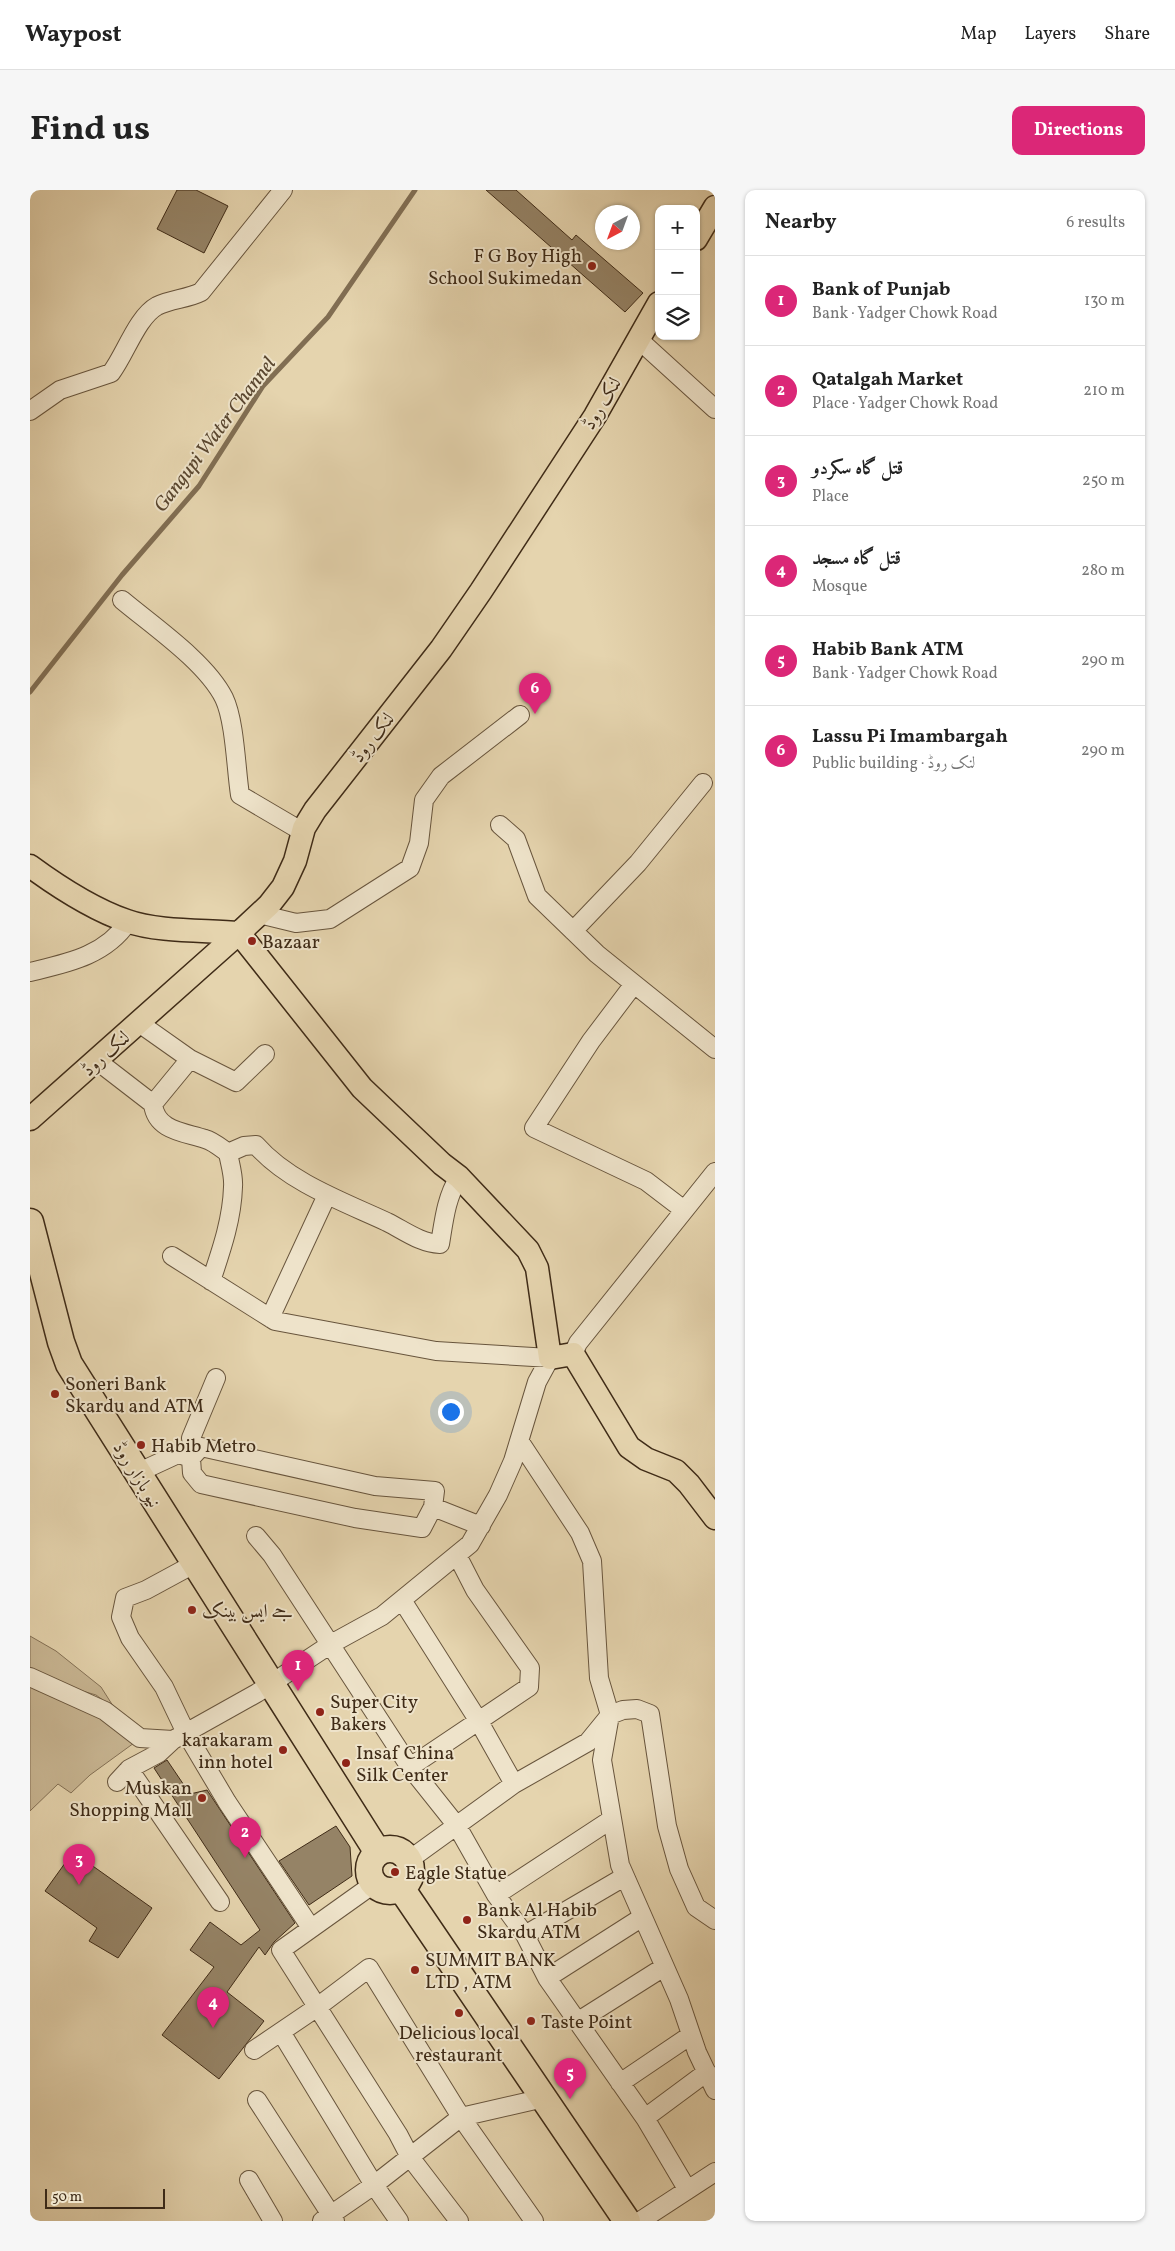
<!DOCTYPE html>
<html lang="en">
<head>
<meta charset="utf-8">
<style>
  body { margin:0; font-family:Vollkorn,Amiri,serif; background:#f6f6f6; color:#222 }
  .controls { position:absolute; right:15px; top:15px; display:grid; overflow:hidden; border-radius:10px; box-shadow:0 1px 4px #0004 }
  .controls button { width:45px; height:45px; display:grid; place-items:center; padding:0; border:0; border-bottom:1px solid #e0e0e0; background:#fff; color:#222; font:25px sans-serif }
  .compass { position:absolute; left:565px; top:15px; width:45px; height:45px; border-radius:50%; background:#fff; box-shadow:0 1px 4px #0004; rotate:221deg }
  .scale { position:absolute; left:15px; bottom:12px; width:120px; box-sizing:border-box; padding-left:5px; border:2px solid #3f2b17; border-top:0; font-size:14px; line-height:18px; white-space:nowrap; color:#3f2b17; -webkit-text-stroke:4px #eee3ca; paint-order:stroke }
  .you { position:absolute; left:420px; top:1221px; width:18px; height:18px; margin:-12px; border:4px solid #fff; border-radius:50%; background:#1a73e8; box-shadow:0 0 0 8px #1a73e833 }
  .badge { display:grid; place-items:center; width:32px; height:32px; border-radius:50%; background:#db2777; color:#fff; font-size:16px; font-weight:700 }
  .pin { position:absolute; translate:-50% -41px; filter:drop-shadow(0 1px 2px #0008) }
  .pin::after { content:''; position:absolute; top:26px; width:18px; height:15px; background:inherit; clip-path:polygon(0 0,100% 0,50% 100%) }
  .list { margin:0; padding:0; list-style:none }
  h2 { display:flex; justify-content:space-between; align-items:center; height:65px; margin:0; padding:0 20px; font-size:21px }
  h2 small { font-size:16px; font-weight:400; color:#767676 }
  .list li { display:grid; grid-template-columns:32px 1fr auto; gap:15px; align-items:center; box-sizing:border-box; height:90px; padding:0 20px; border-top:1px solid #e0e0e0 }
  .list b { display:block; font-size:19px; white-space:nowrap }
  .list p { margin:0; font-size:16px; white-space:nowrap; color:#767676 }
  .list em { font-size:16px; font-style:normal; color:#767676 }
  .icon { flex:none; width:28px; height:28px; fill:none; stroke:currentColor; stroke-width:2; stroke-linecap:round; stroke-linejoin:round }
  .map { position:relative; flex:none; width:685px; height:2031px; overflow:hidden; border-radius:10px }
  header { display:flex; align-items:center; gap:30px; box-sizing:border-box; height:70px; padding:0 25px; background:#fff; border-bottom:1px solid #e0e0e0 }
  header strong { font-size:24px }
  nav { display:flex; gap:28px; margin-inline-start:auto; font-size:18px }
  .intro { display:flex; align-items:center; justify-content:space-between; box-sizing:border-box; height:120px; padding:0 30px }
  h1 { margin:0; font-size:35px }
  .button { padding:12px 22px; border-radius:10px; background:#db2777; color:#fff; font-size:18px; font-weight:700 }
  main { display:flex; gap:30px; padding:0 30px }
  aside { flex:1; background:#fff; border-radius:10px; box-shadow:0 1px 4px #0004 }
  .map>svg:first-child { display:block }
  .green { fill:#c9b794; stroke:#847156 }
  .lines { fill:none; stroke-linecap:round; stroke-linejoin:round }
  .stream { stroke:#816e53; stroke-width:5 }
  .building { fill:#958366; stroke:#3f2b17 }
  .minor-casing { stroke:#68553d; stroke-width:20 }
  .major-casing { stroke:#3f2b17; stroke-width:25 }
  .highway-casing { stroke:#3f2b17; stroke-width:29 }
  .minor { stroke:#eee3ca; stroke-width:18 }
  .major { stroke:#e5d4ae; stroke-width:22 }
  .highway { stroke:#e5d4ae; stroke-width:26 }
  .poi-dot { fill:#8f2418; stroke:#eee3ca; stroke-width:2 }
  .labels { text-anchor:middle; stroke-width:4; stroke-linejoin:round; paint-order:stroke }
  .poi-label { font-size:19px; fill:#3f2b17; stroke:#eee3ca; text-anchor:start }
  .street-label { font-size:19px; fill:#3f2b17; stroke:#eee3ca }
  .water-label { font-size:20px; font-style:italic; fill:#5a4730; stroke:#eee3ca }
</style>
</head>
<body>
<header>
<strong>Waypost</strong>
<nav><a>Map</a><a>Layers</a><a>Share</a></nav>
</header>
<div class="intro"><h1>Find us</h1><a class="button">Directions</a></div>
<main>
<div class="map">
<svg width="685" height="2031" viewBox="0 0 685 2031">
  <rect width="100%" height="100%" fill="#e5d4ae"/>
  <filter id="stains"><feTurbulence type="fractalNoise" baseFrequency=".004" numOctaves="4"/><feColorMatrix values="0 0 0 0 .2 0 0 0 0 .09 0 0 0 0 .02 0 0 0 .5 -.17"/></filter>
  <radialGradient id="worn" r=".72"><stop offset=".6" stop-color="#630" stop-opacity="0"/><stop offset="1" stop-color="#630" stop-opacity=".3"/></radialGradient>
  <!-- green -->
  <path class="green" d="M0,1446L26,1461L71,1497L85,1519L66,1505L19,1491L0,1480Z
    M0,1490L71,1527L104,1553L60,1585L41,1603L28,1594L0,1621Z"/>
  <g class="lines">
    <!-- stream -->
    <path class="stream" d="M0,502L92,385L169,296L233,196L298,127L385,0"/>
  </g>
  <!-- building -->
  <path class="building" d="M147,0H166L198,16L174,63L127,39Z
    M456,0H486L542,50L546,45L613,103L595,122Z
    M137,1570L160,1604L177,1600L265,1733L244,1752L235,1765L229,1757L197,1802L234,1831L189,1889L132,1845L184,1777L160,1760L180,1732L211,1755L230,1740L124,1578Z
    M306,1636L320,1657L322,1686L279,1715L249,1671Z
    M43,1662L122,1718L88,1768L59,1751L67,1738L15,1701Z"/>
  <g class="lines">
    <defs>
      <path id="minor" d="M608,149L685,219
        M0,221L30,200L81,183C95,165 107,127 127,116C141,109 157,109 171,102L253,0
        M92,410C123,436 176,472 194,508C205,531 206,579 210,605L273,642
        M470,635L486,649L507,706L567,764L685,859
        M229,724L266,733L300,729L380,678L389,653L394,610L411,586L490,525
        M543,741L608,673L673,593
        M0,782C37,773 75,766 98,732
        M604,794L561,851L504,938L616,991L654,1020
        M160,869L206,892L235,864
        M66,870L123,914L160,869L109,833
        M123,914C126,941 154,942 175,949C183,951 191,958 198,963C200,974 204,986 203,997C202,1030 191,1061 181,1091
        M198,963L214,956L226,955C258,992 314,1012 357,1032C375,1041 390,1053 410,1054C414,1030 416,1008 429,987
        M240,1128L297,1005
        M543,1164L548,1153L685,982
        M490,1252L550,1343L562,1371L569,1488L580,1525L572,1570L590,1675L649,1809L667,1862L685,1900
        M171,1257L163,1256L161,1248L186,1188
        M161,1268L171,1257L345,1296L405,1301L403,1317
        M107,1283L148,1264L161,1268L162,1283L171,1294L325,1328L392,1338L403,1317L451,1336
        M226,1346L242,1365L380,1577L427,1636L466,1705L495,1745L517,1788L615,1928L657,1999
        M164,1374L116,1400L95,1408L91,1427L100,1448L134,1497L156,1543L197,1612L281,1738
        M372,1410L448,1530L484,1594
        M0,1487L75,1521L110,1548L143,1550
        M380,1577L499,1497L500,1478L445,1400L427,1365
        M99,1579L190,1712
        M87,1592L99,1579L129,1563L143,1550L227,1503L301,1454L352,1426L440,1354L468,1305L483,1271L507,1192L520,1168L406,1161L245,1131L142,1066
        M379,1670L484,1594L558,1552L580,1525L593,1520L607,1519L620,1524L637,1636L649,1679L666,1717L685,1730
        M345,1693L251,1760L368,1944L380,1967L429,2031
        M466,1705L582,1629
        M495,1745L594,1687
        M517,1788L611,1728
        M547,1832L634,1777
        M251,1842L344,1995L369,2031
        M224,1860L286,1818L339,1778L431,1927L504,2031
        M590,1893L661,1845
        M227,1910L305,2031
        M615,1928L677,1882
        M219,1990L243,2031
        M292,2031L344,1995L431,1927L514,1908
        M610,2031L685,1982"/>
      <path id="major" d="M666,49L685,17
        M0,676C30,698 62,719 97,731C127,742 177,740 209,743L332,898L412,974L429,987L498,1060L507,1078L520,1168L543,1164L599,1257L616,1269L646,1281L659,1294L685,1328
        M0,929L209,743L239,715L253,697L265,671L274,638L285,620L411,459L451,401L565,226L629,113"/>
      <path id="highway" d="M0,1032L31,1152L39,1174L347,1661
        M339 1680a21 21 0 1 1 42 0a21 21 0 1 1-42 0Z
        M371,1698L597,2031"/>
    </defs>
    <!-- minor casing -->
    <use href="#minor" class="minor-casing"/>
    <!-- major casing -->
    <use href="#major" class="major-casing"/>
    <!-- highway casing -->
    <use href="#highway" class="highway-casing"/>
    <!-- minor -->
    <use href="#minor" class="minor"/>
    <!-- major -->
    <use href="#major" class="major"/>
    <!-- highway -->
    <use href="#highway" class="highway"/>
  </g>
  <!-- markers -->
  <g class="poi-dot">
    <circle cx="562" cy="76" r="5"/>
    <circle cx="222" cy="751" r="5"/>
    <circle cx="25" cy="1204" r="5"/>
    <circle cx="111" cy="1255" r="5"/>
    <circle cx="162" cy="1420" r="5"/>
    <circle cx="290" cy="1522" r="5"/>
    <circle cx="253" cy="1560" r="5"/>
    <circle cx="316" cy="1573" r="5"/>
    <circle cx="172" cy="1608" r="5"/>
    <circle cx="365" cy="1682" r="5"/>
    <circle cx="437" cy="1730" r="5"/>
    <circle cx="385" cy="1780" r="5"/>
    <circle cx="429" cy="1823" r="5"/>
    <circle cx="501" cy="1831" r="5"/>
  </g>
  <g class="labels">
    <!-- poi labels -->
    <g class="poi-label">
      <text x="552" y="72" text-anchor="end">F G Boy High<tspan x="552" dy="22">School Sukimedan</tspan></text>
      <text x="232" y="758">Bazaar</text>
      <text x="35" y="1200">Soneri Bank<tspan x="35" dy="22">Skardu and ATM</tspan></text>
      <text x="121" y="1262">Habib Metro</text>
      <text x="172" y="1427">جے ایس بینک</text>
      <text x="300" y="1518">Super City<tspan x="300" dy="22">Bakers</tspan></text>
      <text x="243" y="1556" text-anchor="end">karakaram<tspan x="243" dy="22">inn hotel</tspan></text>
      <text x="326" y="1569">Insaf China<tspan x="326" dy="22">Silk Center</tspan></text>
      <text x="162" y="1604" text-anchor="end">Muskan<tspan x="162" dy="22">Shopping Mall</tspan></text>
      <text x="375" y="1689">Eagle Statue</text>
      <text x="447" y="1726">Bank Al Habib<tspan x="447" dy="22">Skardu ATM</tspan></text>
      <text x="395" y="1776">SUMMIT BANK<tspan x="395" dy="22">LTD , ATM</tspan></text>
      <text x="511" y="1838">Taste Point</text>
      <text x="429" y="1849" text-anchor="middle">Delicious local<tspan x="429" dy="22">restaurant</tspan></text>
    </g>
    <!-- street labels -->
    <g class="street-label">
      <text transform="translate(571 213) rotate(-59)" y="7">لنک روڈ</text>
      <text transform="translate(342 547) rotate(-52)" y="7">لنک روڈ</text>
      <text transform="translate(75 863) rotate(-42)" y="7">لنک روڈ</text>
      <text transform="translate(108 1284) rotate(58)" y="7">نیو بازار روڈ</text>
    </g>
    <!-- water labels -->
    <g class="water-label">
      <text transform="translate(184 244) rotate(-53)" y="7">Gangupi Water Channel</text>
    </g>
  </g>
  <rect width="100%" height="100%" filter="url(#stains)"/>
  <rect width="100%" height="100%" fill="url(#worn)"/>
</svg>
<div class="controls">
<button>+</button>
<button>−</button>
<button><svg class="icon" aria-label="layers" viewBox="0 0 24 24"><path d="M12 4l9 5-9 5-9-5zM3 14l9 5 9-5"/></svg></button>
</div>
<svg class="compass" viewBox="-18 -18 36 36"><path d="M0-13l5 13h-10z" fill="#e53935"/><path d="M0 13l5-13h-10z" fill="#767676"/></svg>
<div class="scale">50 m</div>
<div class="you"></div>
<div class="pin badge" style="left:268px;top:1501px">1</div>
<div class="pin badge" style="left:215px;top:1668px">2</div>
<div class="pin badge" style="left:49px;top:1695px">3</div>
<div class="pin badge" style="left:183px;top:1838px">4</div>
<div class="pin badge" style="left:540px;top:1909px">5</div>
<div class="pin badge" style="left:505px;top:524px">6</div>
</div>
<aside>
<h2>Nearby<small>6 results</small></h2>
<ul class="list">
<li><span class="badge">1</span><div><b>Bank of Punjab</b><p>Bank · Yadger Chowk Road</p></div><em>130 m</em></li>
<li><span class="badge">2</span><div><b>Qatalgah Market</b><p>Place · Yadger Chowk Road</p></div><em>210 m</em></li>
<li><span class="badge">3</span><div><b>قتل گاہ سکردو</b><p>Place</p></div><em>250 m</em></li>
<li><span class="badge">4</span><div><b>قتل گاہ مسجد</b><p>Mosque</p></div><em>280 m</em></li>
<li><span class="badge">5</span><div><b>Habib Bank ATM</b><p>Bank · Yadger Chowk Road</p></div><em>290 m</em></li>
<li><span class="badge">6</span><div><b>Lassu Pi Imambargah</b><p>Public building · لنک روڈ</p></div><em>290 m</em></li>
</ul>
</aside>
</main>
</body>
</html>
